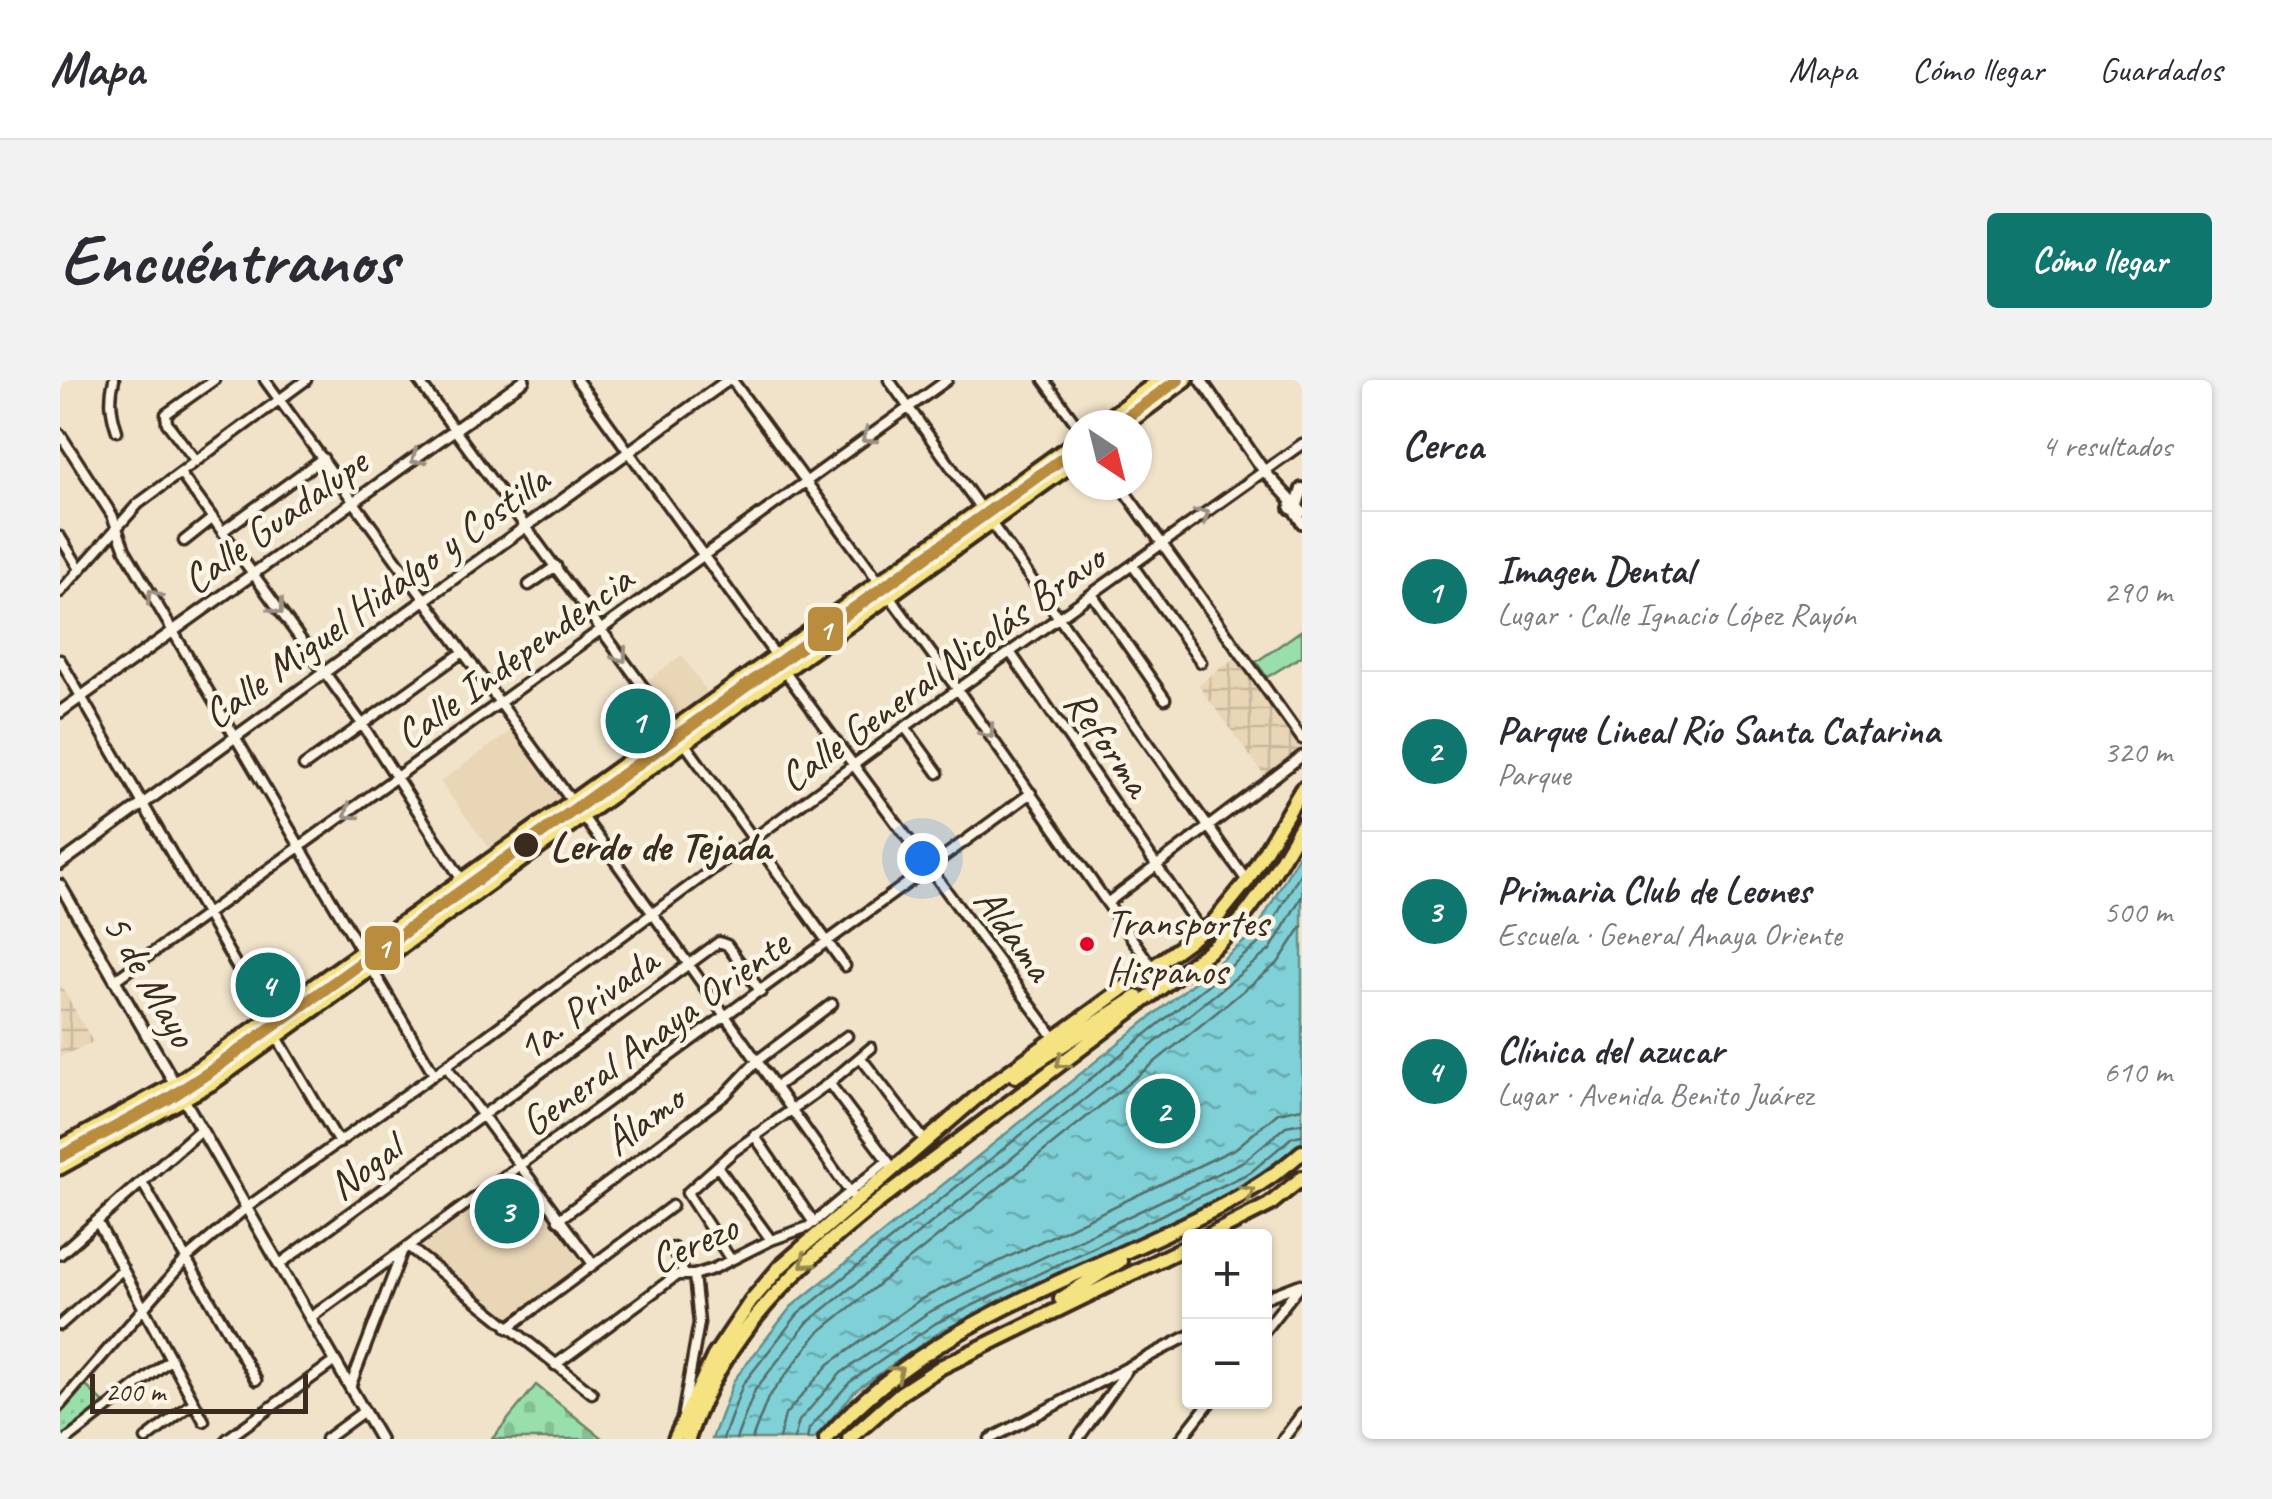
<!DOCTYPE html>
<html lang="es">
<head>
<meta charset="utf-8">
<style>
  body { margin:0; font-family:Caveat,sans-serif; background:#f2f2f3; color:#2b2b33 }
  .controls { position:absolute; right:30px; bottom:30px; display:grid; overflow:hidden; border-radius:10px; box-shadow:0 2px 8px #0004 }
  .controls button { width:90px; height:90px; display:grid; place-items:center; padding:0; border:0; border-bottom:2px solid #e1e1e2; background:#fff; color:#2b2b33; font:50px sans-serif }
  .compass { position:absolute; left:1002px; top:30px; width:90px; height:90px; border-radius:50%; background:#fff; box-shadow:0 2px 8px #0004; rotate:145deg }
  .scale { position:absolute; left:30px; bottom:25px; width:218px; box-sizing:border-box; padding-left:10px; border:5px solid #3b2a1e; border-top:0; font-size:28px; line-height:35px; white-space:nowrap; color:#3b2a1e; -webkit-text-stroke:8px #fcf5e5; paint-order:stroke }
  .you { position:absolute; left:862px; top:478px; width:35px; height:35px; margin:-25px; border:8px solid #fff; border-radius:50%; background:#1a73e8; box-shadow:0 0 0 15px #1a73e833 }
  .badge { display:grid; place-items:center; width:65px; height:65px; border-radius:50%; background:#0f766e; color:#fff; font-size:32px; font-weight:700 }
  .pin { position:absolute; translate:-50% -50%; border:5px solid #fff; box-shadow:0 2px 10px #0006 }
  .list { margin:0; padding:0; list-style:none }
  h2 { display:flex; justify-content:space-between; align-items:center; height:130px; margin:0; padding:0 40px; font-size:42px }
  h2 small { font-size:32px; font-weight:400; color:#7c7c81 }
  .list li { display:grid; grid-template-columns:65px 1fr auto; gap:30px; align-items:center; box-sizing:border-box; height:160px; padding:0 40px; border-top:2px solid #e1e1e2 }
  .list b { display:block; font-size:38px; white-space:nowrap }
  .list p { margin:0; font-size:32px; white-space:nowrap; color:#7c7c81 }
  .list em { font-size:32px; font-style:normal; color:#7c7c81 }
  .map { position:relative; flex:none; width:1242px; height:1059px; overflow:hidden; border-radius:10px }
  header { display:flex; align-items:center; gap:60px; box-sizing:border-box; height:140px; padding:0 50px; background:#fff; border-bottom:2px solid #e1e1e2 }
  header strong { font-size:48px }
  nav { display:flex; gap:55px; margin-inline-start:auto; font-size:35px }
  .intro { display:flex; align-items:center; justify-content:space-between; box-sizing:border-box; height:240px; padding:0 60px }
  h1 { margin:0; font-size:70px }
  .button { padding:25px 45px; border-radius:10px; background:#0f766e; color:#fff; font-size:35px; font-weight:700 }
  main { display:flex; gap:60px; padding:0 60px }
  aside { flex:1; background:#fff; border-radius:10px; box-shadow:0 2px 8px #0004 }
  .map>svg:first-child { display:block }
  .built { fill:#e9d6b7 }
  .industrial { fill:url(#industrial-grid) }
  .grass { fill:#99dfac; stroke:#6a8465; stroke-width:2.5 }
  .cemetery { fill:url(#cemetery-stones); stroke:#6a8465; stroke-width:2.5 }
  .park { fill:url(#park-dots); stroke:#6a8465; stroke-width:2.5 }
  .water { fill:url(#water-ripples); stroke:#648e8d; stroke-width:2.5 }
  .lines { fill:none; stroke-linecap:round; stroke-linejoin:round }
  .shore { stroke:#566d68; stroke-width:2.5 }
  .minor-casing { stroke:#3b2a1e; stroke-width:15 }
  .tertiary-casing { stroke:#3b2a1e; stroke-width:16 }
  .secondary-casing { stroke:#3b2a1e; stroke-width:18 }
  .primary-casing { stroke:#3b2a1e; stroke-width:19 }
  .trunk-casing { stroke:#3b2a1e; stroke-width:20 }
  .minor { stroke:#fcf5e5; stroke-width:8 }
  .tertiary { stroke:#fcf5e5; stroke-width:9 }
  .secondary { stroke:#fcf5e5; stroke-width:10 }
  .primary { stroke:#f5e382; stroke-width:11 }
  .trunk { stroke:#f5e382; stroke-width:12 }
  .metro-1-casing { stroke:#fcf5e5; stroke-width:20 }
  .metro-1 { stroke:#ba8c3e; stroke-width:12 }
  .oneway { stroke:#9c9082 }
  .oneway2 { stroke:#988650 }
  .stop-dot { fill:#3b2a1e; stroke:#fcf5e5; stroke-width:4 }
  .bus-dot { fill:#e4002b; stroke:#fcf5e5; stroke-width:4 }
  .labels { text-anchor:middle; stroke-width:9; stroke-linejoin:round; paint-order:stroke }
  .bus-label { font-size:40px; fill:#3b2a1e; stroke:#fcf5e5; text-anchor:start }
  .street-label { font-size:42px; fill:#3b2a1e; stroke:#fcf5e5 }
  .stop-label { font-size:42px; font-weight:bold; fill:#3b2a1e; stroke:#fcf5e5; text-anchor:start }
  .line-badge { stroke:#fcf5e5; stroke-width:4 }
  .badge-label { font-size:28px; text-anchor:middle; font-weight:bold; fill:#fff }
</style>
</head>
<body>
<header>
<strong>Mapa</strong>
<nav><a>Mapa</a><a>Cómo llegar</a><a>Guardados</a></nav>
</header>
<div class="intro"><h1>Encuéntranos</h1><a class="button">Cómo llegar</a></div>
<main>
<div class="map">
<svg width="1242" height="1059" viewBox="0 0 1242 1059">
  <defs>
    <pattern id="industrial-grid" width="8" height="8" patternUnits="userSpaceOnUse" patternTransform="scale(2.5)"><rect width="8" height="8" fill="#e9d6b7"/><path d="M0 4h8M4 0v8" fill="none" stroke="#c9b89d"/></pattern>
    <pattern id="cemetery-stones" width="16" height="16" patternUnits="userSpaceOnUse" patternTransform="scale(2.5)"><rect width="16" height="16" fill="#99dfac"/><path d="M2 7V4a2 2 0 0 1 4 0v3zM10 15v-3a2 2 0 0 1 4 0v3z" fill="#85c094"/></pattern>
    <pattern id="park-dots" width="8" height="8" patternUnits="userSpaceOnUse" patternTransform="scale(2.5)"><rect width="8" height="8" fill="#99dfac"/><path d="M2 2h.1M6 6h.1" fill="none" stroke="#85c094" stroke-width="1.8" stroke-linecap="round"/></pattern>
    <pattern id="water-ripples" width="26" height="14" patternUnits="userSpaceOnUse" patternTransform="scale(2.5)"><rect width="26" height="14" fill="#7fd1d7"/><path d="M2 4q2-2 4 0t4 0M15 11q2-2 4 0t4 0" fill="none" stroke="#69aaae"/></pattern>
  </defs>
  <rect width="100%" height="100%" fill="#f1e3ca"/>
  <filter id="ink" filterUnits="userSpaceOnUse"><feTurbulence type="fractalNoise" baseFrequency=".01" numOctaves="2"/><feDisplacementMap in="SourceGraphic" scale="20" xChannelSelector="R" yChannelSelector="G"/><feConvolveMatrix kernelMatrix="1 2 1 2 8 2 1 2 1" color-interpolation-filters="sRGB"/></filter>
  <g filter="url(#ink)">
    <!-- built -->
    <path class="built" d="M622,275L649,315L613,341L585,302Z
      M452,350L500,418L430,469L380,402Z
      M459,794L524,886L449,940L360,868Z"/>
    <!-- industrial -->
    <path class="industrial" d="M1177,276L1242,366V372L1207,399L1138,305Z
      M0,604L33,662L0,677Z"/>
    <!-- grass -->
    <path class="grass" d="M1242,250V276L1207,297L1196,282Z"/>
    <!-- cemetery -->
    <path class="cemetery" d="M476,1005L543,1059H432Z"/>
    <!-- park -->
    <path class="park" d="M25,1005L45,1024L0,1059V1035Z"/>
    <!-- water -->
    <path class="water" d="M1242,469V762L1197,800L881,951L796,1010L754,1059H652L674,1000L731,927L1195,553Z"/>
    <g class="lines">
      <!-- shore -->
      <path class="shore" d="M663,1059L683,1004L738,934L1202,561L1242,490
        M676,1059L695,1010L747,943L1210,570L1242,516
        M692,1059L708,1018L758,953L1218,583L1242,546
        M719,1059L725,1035L769,984L861,919L1176,768L1218,733L1242,728
        M734,1059L739,1041L781,993L869,932L1184,781L1226,746L1242,743
        M747,1059L749,1049L790,1002L876,943L1191,792L1232,757L1242,755"/>
      <defs>
        <path id="minor" d="M54,0C49,18 51,33 57,51
          M205,0L561,489L795,819
          M358,0L614,349
          M517,0L716,276
          M672,0L898,310L1092,587
          M829,0L1187,501
          M984,0L1017,45
          M0,54L52,135L65,170L374,694
          M136,81L107,43L106,34L154,0
          M120,93L302,344L402,500
          M1060,105L1242,359
          M163,151L263,78
          M0,157L20,189
          M124,161L153,138
          M1073,186L1141,282
          M469,205L496,186
          M0,212L78,124L246,0
          M1032,214L1105,319
          M950,272L1142,552
          M0,280L207,639
          M725,292L994,657
          M845,347L878,393
          M625,364L785,586
          M244,386L403,272
          M1047,523L1242,376
          M55,600L887,0
          M217,657L279,763
          M801,678L865,761
          M386,686L533,884
          M769,703L830,784
          M715,707L787,656
          M694,755L754,843
          M657,786L711,860
          M82,802L196,1000
          M498,840L665,715L698,680L772,624
          M37,841L144,1041
          M349,867L532,1013
          M613,868L624,894
          M671,880L627,813L674,771L769,703L811,668
          M220,884L659,562L667,565L701,612
          M1204,918L1238,905
          M250,938L971,413
          M0,945L63,889
          M448,948L612,826
          M1204,951L1241,904
          M495,985L617,895H634L653,889L711,860L748,847L827,781
          M290,1007L342,872
          M0,1025L127,878L186,828L386,686L845,347L1242,64
          M623,1033L639,943L634,895
          M8,1059L111,979
          M86,1059L134,1022
          M167,1059L275,981
          M266,1059L304,1031
          M930,1059L1130,955
          M1018,1059L1067,990
          M1121,1059L1150,1022
          M1223,1059L1242,1034"/>
        <path id="tertiary" d="M1141,0L1204,91L1242,132
          M1231,125L1242,143
          M0,332L464,0
          M0,484L668,0
          M0,505L320,1059
          M0,874L140,750"/>
        <path id="secondary" d="M1231,128L1237,125L1242,109"/>
        <path id="primary" d="M1038,45L1099,0
          M1066,45L1126,0
          M0,767L114,704L148,681L1017,60
          M0,788L153,703L1017,81"/>
        <path id="trunk" d="M955,696L1077,617
          M1148,856L1209,825L1242,798
          M1001,919L1060,881
          M615,1059L654,976L691,921L721,886L932,704L1152,544L1187,501L1242,409
          M628,1059C674,917 804,833 917,747C998,686 1079,625 1159,563C1195,530 1217,487 1242,445
          M766,1059C855,956 985,910 1104,854C1153,831 1201,809 1242,772
          M789,1059L841,1013L881,987L1130,865"/>
      </defs>
      <!-- minor casing -->
      <use href="#minor" class="minor-casing"/>
      <!-- tertiary casing -->
      <use href="#tertiary" class="tertiary-casing"/>
      <!-- secondary casing -->
      <use href="#secondary" class="secondary-casing"/>
      <!-- primary casing -->
      <use href="#primary" class="primary-casing"/>
      <!-- trunk casing -->
      <use href="#trunk" class="trunk-casing"/>
      <!-- minor -->
      <use href="#minor" class="minor"/>
      <!-- tertiary -->
      <use href="#tertiary" class="tertiary"/>
      <!-- secondary -->
      <use href="#secondary" class="secondary"/>
      <!-- primary -->
      <use href="#primary" class="primary"/>
      <!-- trunk -->
      <use href="#trunk" class="trunk"/>
      <defs>
        <path id="metro-1" d="M1056,45L1118,0
          M0,777L108,719L151,691L1017,68"/>
      </defs>
      <!-- metro-1 casing -->
      <use href="#metro-1" class="metro-1-casing"/>
      <!-- metro-1 -->
      <use href="#metro-1" class="metro-1"/>
    </g>
    <!-- one-way arrows -->
    <defs><path id="oneway-chevron" d="M-2-3.5L2.5 0L-2 3.5" fill="none" stroke-width="1.6" stroke-linecap="round" stroke-linejoin="round" transform="scale(2.5)"/></defs>
    <g class="oneway">
      <use href="#oneway-chevron" transform="translate(808 57) rotate(144)"/>
      <use href="#oneway-chevron" transform="translate(357 78) rotate(144)"/>
      <use href="#oneway-chevron" transform="translate(1143 135) rotate(-36)"/>
      <use href="#oneway-chevron" transform="translate(93 216) rotate(-121)"/>
      <use href="#oneway-chevron" transform="translate(218 228) rotate(53)"/>
      <use href="#oneway-chevron" transform="translate(561 276) rotate(54)"/>
      <use href="#oneway-chevron" transform="translate(928 352) rotate(55)"/>
      <use href="#oneway-chevron" transform="translate(290 433) rotate(144)"/>
    </g>
    <g class="oneway2">
      <use href="#oneway-chevron" transform="translate(1002 682) rotate(143)"/>
      <use href="#oneway-chevron" transform="translate(1188 812) rotate(-31)"/>
      <use href="#oneway-chevron" transform="translate(746 882) rotate(139)"/>
      <use href="#oneway-chevron" transform="translate(837 992) rotate(-38)"/>
    </g>
  </g>
  <!-- markers -->
  <circle class="stop-dot" cx="466" cy="465" r="14"/>
  <circle class="bus-dot" cx="1027" cy="564" r="9"/>
  <g class="labels">
    <!-- bus labels -->
    <g class="bus-label">
      <text x="1046" y="556">Transportes<tspan x="1046" dy="48">Hispanos</tspan></text>
    </g>
    <!-- street labels -->
    <g class="street-label">
      <text transform="translate(214 140) rotate(-36)" y="15">Calle Guadalupe</text>
      <text transform="translate(315 216) rotate(-36)" y="15">Calle Miguel Hidalgo y Costilla</text>
      <text transform="translate(453 276) rotate(-36)" y="15">Calle Independencia</text>
      <text transform="translate(881 287) rotate(-36)" y="15">Calle General Nicolás Bravo</text>
      <text transform="translate(1049 362) rotate(55)" y="15">Reforma</text>
      <text transform="translate(955 553) rotate(54)" y="15">Aldama</text>
      <text transform="translate(91 599) rotate(60)" y="15">5 de Mayo</text>
      <text transform="translate(526 623) rotate(-36)" y="15">1a. Privada</text>
      <text transform="translate(594 652) rotate(-36)" y="15">General Anaya Oriente</text>
      <text transform="translate(583 739) rotate(-37)" y="15">Álamo</text>
      <text transform="translate(304 786) rotate(-36)" y="15">Nogal</text>
      <text transform="translate(633 862) rotate(-24)" y="15">Cerezo</text>
    </g>
    <!-- stop labels -->
    <g class="stop-label">
      <text x="490" y="480">Lerdo de Tejada</text>
    </g>
  </g>
  <g class="line-badge">
    <rect x="746" y="225" width="39" height="48" rx="10" fill="#ba8c3e"/>
    <rect x="303" y="544" width="39" height="48" rx="10" fill="#ba8c3e"/>
  </g>
  <g class="badge-label">
    <text x="765" y="259">1</text>
    <text x="323" y="577">1</text>
  </g>
</svg>
<div class="controls">
<button>+</button>
<button>−</button>
</div>
<svg class="compass" viewBox="-18 -18 36 36"><path d="M0-13l5 13h-10z" fill="#e53935"/><path d="M0 13l5-13h-10z" fill="#7c7c81"/></svg>
<div class="scale">200 m</div>
<div class="you"></div>
<div class="pin badge" style="left:578px;top:341px">1</div>
<div class="pin badge" style="left:1103px;top:731px">2</div>
<div class="pin badge" style="left:447px;top:831px">3</div>
<div class="pin badge" style="left:208px;top:605px">4</div>
</div>
<aside>
<h2>Cerca<small>4 resultados</small></h2>
<ul class="list">
<li><span class="badge">1</span><div><b>Imagen Dental</b><p>Lugar · Calle Ignacio López Rayón</p></div><em>290 m</em></li>
<li><span class="badge">2</span><div><b>Parque Lineal Río Santa Catarina</b><p>Parque</p></div><em>320 m</em></li>
<li><span class="badge">3</span><div><b>Primaria Club de Leones</b><p>Escuela · General Anaya Oriente</p></div><em>500 m</em></li>
<li><span class="badge">4</span><div><b>Clínica del azucar</b><p>Lugar · Avenida Benito Juárez</p></div><em>610 m</em></li>
</ul>
</aside>
</main>
</body>
</html>
